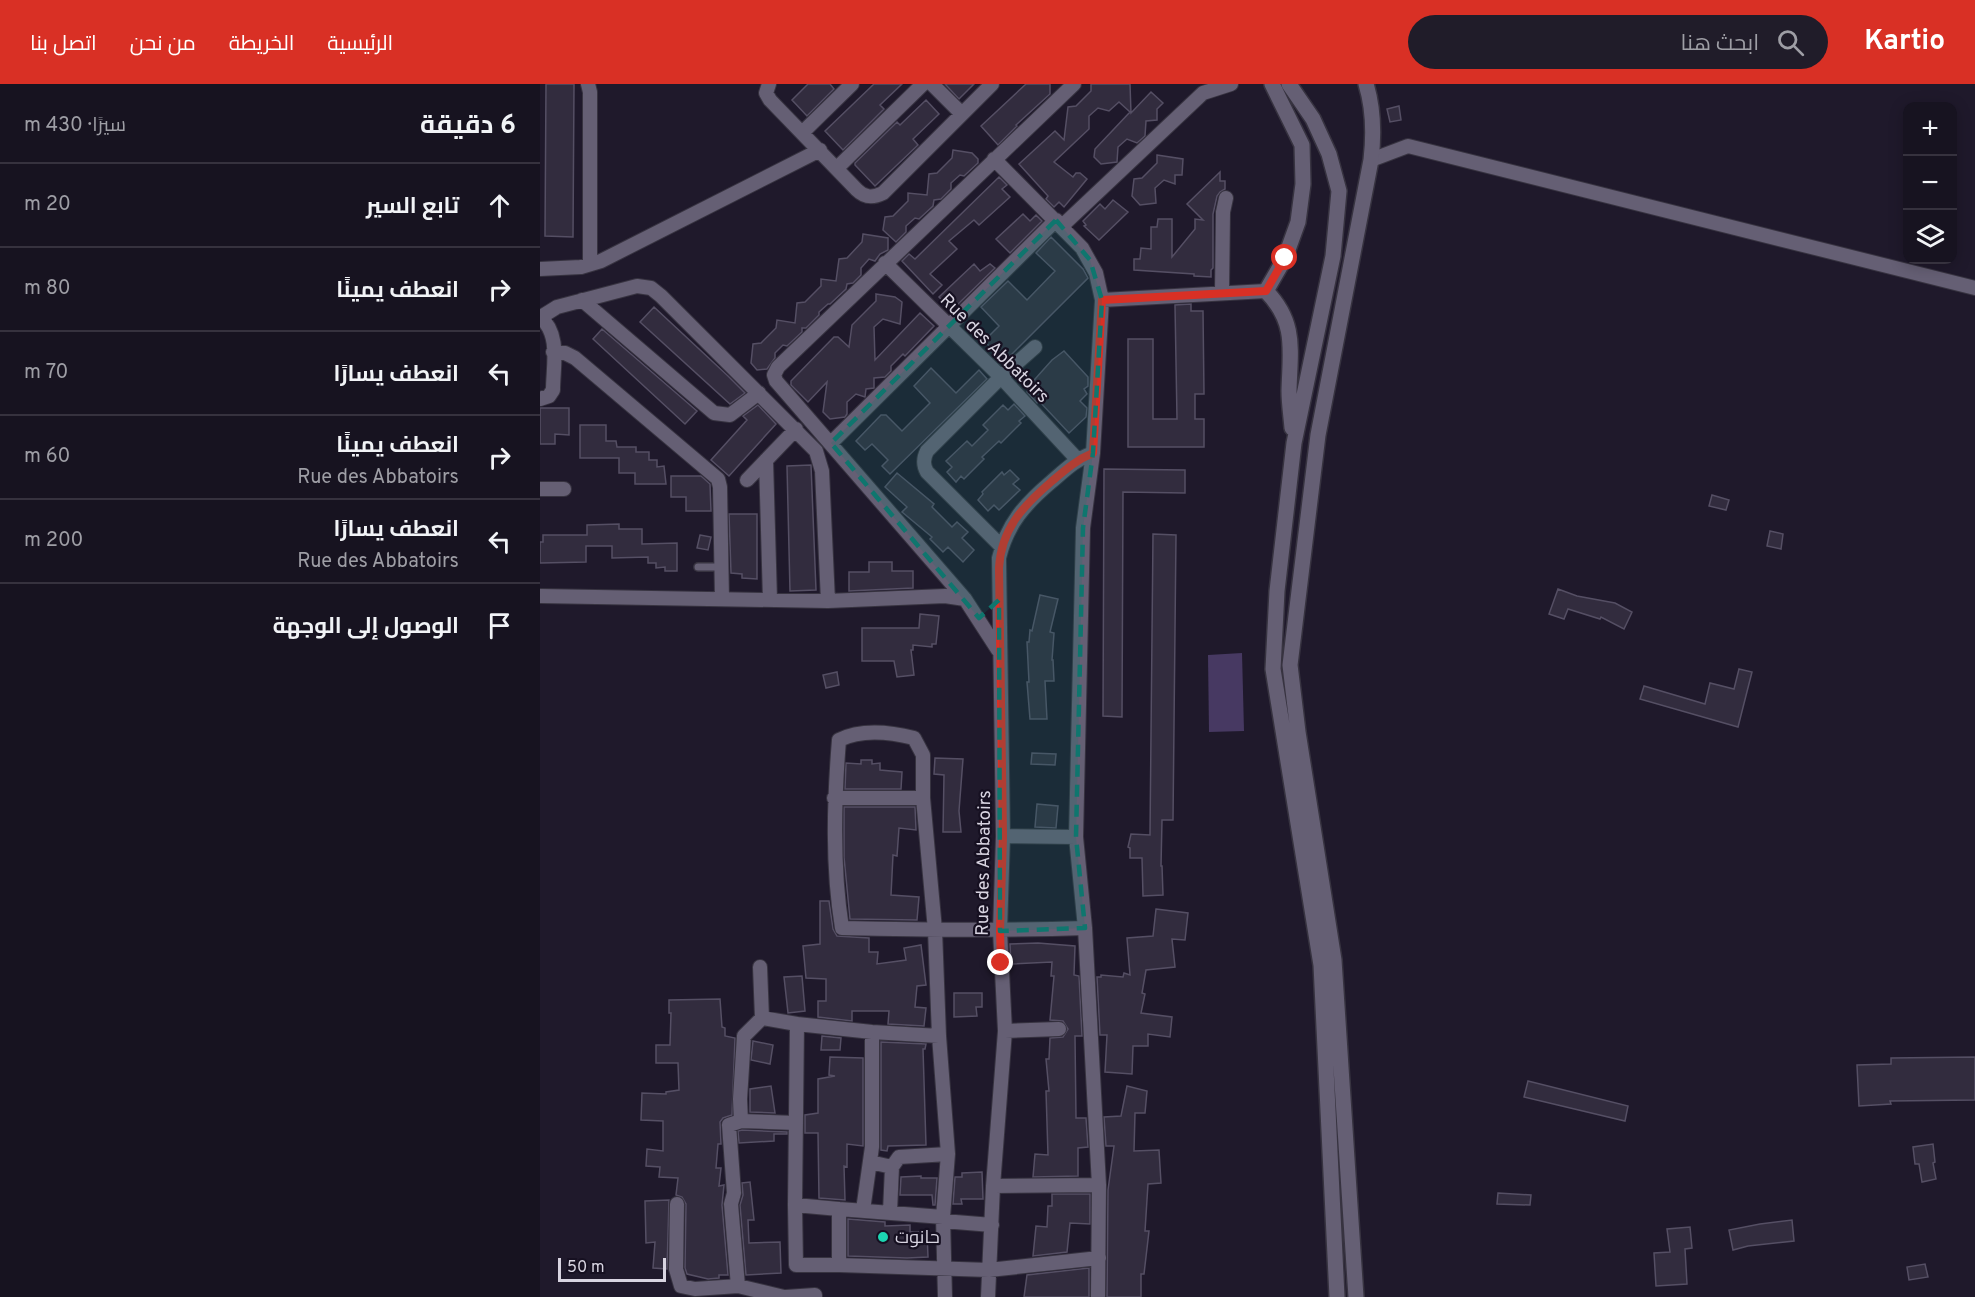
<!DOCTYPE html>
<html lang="ar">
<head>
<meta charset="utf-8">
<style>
  body { margin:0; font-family:Overpass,Cairo,sans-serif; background:#201c29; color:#f1f3f6; direction:rtl }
  .controls { position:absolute; right:18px; top:18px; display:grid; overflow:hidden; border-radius:12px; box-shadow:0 3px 15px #0003 }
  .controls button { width:54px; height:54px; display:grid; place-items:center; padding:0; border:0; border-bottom:2px solid #36323e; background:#171320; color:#f1f3f6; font:30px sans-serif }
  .scale { position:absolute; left:18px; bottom:15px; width:108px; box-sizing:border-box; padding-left:6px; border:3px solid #d8d4e1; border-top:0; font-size:16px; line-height:21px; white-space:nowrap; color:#d8d4e1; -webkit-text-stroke:4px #161021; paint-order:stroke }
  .stop { position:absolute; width:18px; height:18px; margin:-14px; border:4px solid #d93025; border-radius:50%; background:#fff }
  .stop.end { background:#d93025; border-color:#fff; box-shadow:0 2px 6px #0008 }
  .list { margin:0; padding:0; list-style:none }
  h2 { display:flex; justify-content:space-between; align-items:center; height:78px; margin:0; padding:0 24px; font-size:26px }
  h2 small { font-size:20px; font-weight:400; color:#9e9ea5 }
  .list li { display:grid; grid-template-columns:39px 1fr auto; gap:18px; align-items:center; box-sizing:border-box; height:84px; padding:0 24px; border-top:2px solid #36323e }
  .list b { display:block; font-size:22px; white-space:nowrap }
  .list p { margin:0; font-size:20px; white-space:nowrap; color:#9e9ea5 }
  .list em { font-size:20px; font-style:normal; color:#9e9ea5 }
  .icon { flex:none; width:33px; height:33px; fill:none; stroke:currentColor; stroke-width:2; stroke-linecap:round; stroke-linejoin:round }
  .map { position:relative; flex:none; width:1435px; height:1213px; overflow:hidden; direction:ltr }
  header { display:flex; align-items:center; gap:36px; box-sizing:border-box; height:84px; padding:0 30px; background:#d93025; color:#fff }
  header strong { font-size:28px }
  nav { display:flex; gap:33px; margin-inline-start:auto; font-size:21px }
  .search { width:420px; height:54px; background:#201c29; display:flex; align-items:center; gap:15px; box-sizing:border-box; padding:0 21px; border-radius:33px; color:#9e9ea5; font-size:22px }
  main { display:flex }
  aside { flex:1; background:#171320 }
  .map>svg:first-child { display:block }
  .green { fill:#473962 }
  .building { fill:#322c3e; stroke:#554f64; stroke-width:1.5 }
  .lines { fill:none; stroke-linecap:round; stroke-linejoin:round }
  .lane-casing { stroke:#373340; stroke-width:10 }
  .street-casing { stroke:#373340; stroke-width:16 }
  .secondary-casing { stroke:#373340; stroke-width:18 }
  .lane { stroke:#655f74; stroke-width:7 }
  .street { stroke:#655f74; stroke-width:14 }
  .secondary { stroke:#655f74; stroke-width:15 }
  .route { stroke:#d93025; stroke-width:8 }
  .marked { fill:#0f766e; fill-opacity:0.2; stroke:#0f766e; stroke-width:4.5; stroke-dasharray:12 8; stroke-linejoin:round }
  .poi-dot { fill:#1cd5b1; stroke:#161021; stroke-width:2 }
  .labels { text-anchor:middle; stroke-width:4.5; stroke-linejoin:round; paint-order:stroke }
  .street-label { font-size:18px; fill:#d8d4e1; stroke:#161021 }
  .poi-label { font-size:18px; fill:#d8d4e1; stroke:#161021; text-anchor:start }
</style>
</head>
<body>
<header>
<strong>Kartio</strong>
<div class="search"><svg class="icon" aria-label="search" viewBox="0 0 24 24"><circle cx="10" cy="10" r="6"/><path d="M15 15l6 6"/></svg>ابحث هنا</div>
<nav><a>الرئيسية</a><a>الخريطة</a><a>من نحن</a><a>اتصل بنا</a></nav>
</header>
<main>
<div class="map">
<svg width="1435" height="1213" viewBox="0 0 1435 1213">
  <rect width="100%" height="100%" fill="#1f192b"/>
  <!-- green -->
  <path class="green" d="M702,569L704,647L669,648L668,571Z"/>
  <!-- building -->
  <path class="building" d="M6,0H34L33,153L5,152Z
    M268,0H290L294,5L267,32L252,16Z
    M334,0H362L340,21L344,25L303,66L285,47Z
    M405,0H434L419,15Z
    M486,0H510V10L476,41L477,42L458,61L441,42Z
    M551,0H590L591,29L611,8L623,19L617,25V36L606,37L605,52L597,59L587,55L578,63L577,78L561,80L554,73L555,65L590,28L579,18L569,27L558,24L549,32V45L514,78L533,93L536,89H540L547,95L524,123L519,118L514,123L506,115L508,112L479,80L515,47L524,56L528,23L536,22L551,7Z
    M386,16L399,30L373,55L378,61L335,102L315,81V79L357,38L360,41Z
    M859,22L861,36L850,38L847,25Z
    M413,66L432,69L438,75V79L424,92L420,91L411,99V105L401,115L394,116L393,122L379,135L375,134L366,142V148L356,158L343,146L345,133L353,132L368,117V109L387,111L389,90L397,89L412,74Z
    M617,71L643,75L642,91H635V100L624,96L615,104L616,119L600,121L592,112L594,95L602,94L617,79Z
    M680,88V97H685V105L680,108L677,112L673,130V184L671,186V193L654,192V190L594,186V175H600L601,164L611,165V143H617L618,135H632V173L655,145V135L663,136L647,120Z
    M459,93L467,101L462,105L470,113L439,141L434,136L409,157L417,165L390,190L402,201L393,210L362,177L369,170L375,175Z
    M573,116L588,128L559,156L544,142L546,141L543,137L560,120L565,125Z
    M483,130L490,137L496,131L502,137L470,169L456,155Z
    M323,150L348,154V166L340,170L335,177L329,175L321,184V191L313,199L307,200L306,205L290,220H288L279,228V231L266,244H262V248L247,262L243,261L235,269V274L227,285L217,286L211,279L213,260L221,259L236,244L237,236L255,239L257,219L265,218L281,202V195L296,197L299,175L307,174L322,158Z
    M511,153L543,185L548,194L465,277L444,257L459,242L441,223L468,197L487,216L515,187L496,169Z
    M434,180L440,187L450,180L455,184L412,226L399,213Z
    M336,210L355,213L362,218L360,240L343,235L334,243L335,276L380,229L394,242L365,272L363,270L351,282V287L345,293L334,294V304L326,305L325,313L316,310L307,318V330L305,333L290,335L283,328L287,298L268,318L251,301V297L294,253H298L309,263L312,241L336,217Z
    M651,220V227H663L664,310H655V335H664V363H588V255H613V335H637L635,221Z
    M114,223L188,292L205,309L190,320L100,238Z
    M62,245L157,327L145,340L53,255Z
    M524,267L548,293V302L544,305L547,310L540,317L547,324L546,333L529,349L499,317L497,319L487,308L489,306L487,304L512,276Z
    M391,284L416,309L439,286L447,295L350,390L342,382L348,376L332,360L325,366L316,357L341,331H346L362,347L390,319L374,302Z
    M474,320L485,332L479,337L481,339L461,359L459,357L442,373L444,375L424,395L421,392L416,398L407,388L412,383L406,377L427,357L432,362L448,346L443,341L463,321L468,326Z
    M218,321L236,340L189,392L171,376L207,336L203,332Z
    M0,324H29V351L15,350V360H0Z
    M40,341H66V357H76L77,363H96V368H109V376H117V383L124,382L126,400H95V389H79V374H40Z
    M271,381L276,506L250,507L247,382Z
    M564,385L645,386V409L583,408L582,633L563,632Z
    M470,386L479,395L473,400L480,406L459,426L454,421L448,427L438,416L443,410L442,408L462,388L464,391Z
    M357,389L394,420L392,423L412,443L417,438L428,448L422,454L434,466L423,478L408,463L403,468L390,455L392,453L362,428L367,423L345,403Z
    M131,392H161L170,400L171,427H146V413H131Z
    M1172,411L1189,416L1186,426L1169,422Z
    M189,430H217V495L202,494V490L191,489Z
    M79,440V445H102V460L137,459V487H125V483L116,484V479H108V473L72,474V462H46V478L0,479V458H3V451H47V441Z
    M1230,447L1243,450L1241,465L1227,462Z
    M613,450L636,451L633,736H622L621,782H622L623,811L603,812L602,774H590V764L588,763L591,750L610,751Z
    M160,451L171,453L168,466L157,464Z
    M329,478H352V487H373V504L309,507V488H329Z
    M1018,505L1037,512L1075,519L1092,528L1084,545L1061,533L1060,535L1028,525L1024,535L1009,530Z
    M500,511L518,515L510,548L514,549L512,576H513L514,597H505L507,635H490L487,598H489L487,558H489L490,546L492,547Z
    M380,530L399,532L396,560H392V563L373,561V566H371L374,591L357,593L354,577H322V544H379Z
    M1199,585L1212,588L1198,643L1100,615L1104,602L1165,620L1170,599L1194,605Z
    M297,588L299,601L286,604L283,591Z
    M492,669L516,670L515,681L491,680Z
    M395,674L423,675L419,727L421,748H403L404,691L394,690Z
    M321,676H332V680L340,679V686L362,688L361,705H305L306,679L321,680Z
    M497,720L518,722L516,744L495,743Z
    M304,723H375L376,746L359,744L357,772L353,771L351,811L379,813L377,836L310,835L304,773Z
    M280,817H289L293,845L297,852L329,854V868H338L337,880L366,876L364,864L381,861L386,901L377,902L375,923L386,924L384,942L348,940L349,927H312V937L278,933V917H286V895L266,894L263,862L280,860Z
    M616,825L648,829L645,856L632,855L635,883L606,886L602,909L605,910L601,929L632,933L630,953L608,950V962H593L592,990L565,988L567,951H560L557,893H561V891L583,893L584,889L590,891L587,854L613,852Z
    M498,859L535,862L534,891L539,892L542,952H535L536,1034H546L548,1063L538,1064V1092L493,1093L495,1070L508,1071L506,1007H509L506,975H509L510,954L523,953L528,945L523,937L510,936L514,892H511L512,878L471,880L470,860Z
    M262,892L265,927L248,929L244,893Z
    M414,909H442V923H436L437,932L414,933Z
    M180,915L182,943L185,944V952L195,954L192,1031L183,1034L180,1038L181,1060H178L176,1084H181L179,1102L184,1101L182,1121L188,1191H179V1194L168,1195L147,1190L145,1184L146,1120L142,1113L136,1111L138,1094L119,1093L120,1083L106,1082L107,1065L123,1067V1037L101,1036L102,1009L126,1010V1008L139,1006L138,979H116V961H130L131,929H129V916Z
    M282,952L301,954L300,966H281Z
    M213,957L233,961L230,980L211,976Z
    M341,958L386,960L385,965H383L386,1061L348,1062L347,1067L341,1066Z
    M290,973L323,974V1062L307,1060V1083L304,1082L305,1116L279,1114L278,1049H265V1031L278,1029V995L295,992L289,991Z
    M1435,973V1016L1350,1017L1351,1020L1319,1022L1317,981L1351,980V974Z
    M988,997L1088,1022L1085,1037L984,1013Z
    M231,1002L235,1029L210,1028V1005Z
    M587,1002L607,1007L605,1029H595L594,1067L619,1066L621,1099L608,1100L605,1147H609L604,1190H601V1213H567L568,1106L574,1062H566L564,1033L581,1032Z
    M202,1046L247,1048V1050H234V1057L199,1059L198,1047Z
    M1393,1060L1395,1078L1393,1079L1396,1095L1382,1098L1379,1080H1375L1373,1063Z
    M442,1088L443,1115H421L422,1120H413L415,1093H422V1089Z
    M381,1092V1094H397L395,1121H393L392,1111H360L361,1093Z
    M210,1098L214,1136H208L209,1159L240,1158L241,1189L206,1191L200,1121L203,1111L202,1099Z
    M958,1109L991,1111L990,1121L957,1120Z
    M512,1110H550V1140L530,1139L527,1168L493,1172L496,1142L507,1143L508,1122H512Z
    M129,1116L127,1185L113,1184L115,1158L106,1159L105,1117Z
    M308,1135L345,1138V1142L370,1141V1148H387L388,1173L367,1174L308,1172Z
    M1252,1136L1254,1157L1208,1162L1193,1166L1189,1146L1220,1140Z
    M1150,1143L1152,1164L1145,1165L1147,1200L1116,1202L1114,1169L1130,1168L1127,1145Z
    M1385,1180L1388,1193L1369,1196L1367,1183Z
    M549,1184V1213H484L487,1191Z"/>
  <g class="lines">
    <defs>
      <path id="lane" d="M158,483H181"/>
      <path id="street" d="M48,0L50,8V180
        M229,0L226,9L230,16L317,106C325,114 333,114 343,109L452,0
        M392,0L422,30
        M262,49L312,0
        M454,75L542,164L556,189L562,216L553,369L543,444L536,753L545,844L559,1101L558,1213
        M831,76L868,62L1435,204
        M297,84L383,0
        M522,142L663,9L691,0
        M345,179L461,293L537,375
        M0,185L41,183L61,177L280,66
        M682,208L683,128L686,114
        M42,216L174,329L190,331L219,309
        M562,216L726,207
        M0,233C21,250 13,282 13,306L9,312L0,315
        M1,233L17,223L97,202L111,204L121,212L276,367L282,387L288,517
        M13,268L25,269L35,274L178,395L180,403L182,515
        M291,359L516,136
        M226,376L230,516
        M207,396L256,345
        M0,405H24
        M462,463L387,388C383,381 383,375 387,367L461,293L495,263
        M0,512L288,517L405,512L425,515
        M458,566L425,515L236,297L234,291L238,283L534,0
        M294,714H383
        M463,752L536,753
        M220,883L222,934L257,940L255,1121L256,1181H299L449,1186L559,1174
        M257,940L332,948L399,952
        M465,947L519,945
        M201,1037L200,1015L204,952L222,934
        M330,1078L352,1083L350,1128
        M352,1083L359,1073L408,1070L399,952L395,846L383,714V671L374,654C350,648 321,645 299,656C294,718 292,782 302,844C383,846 464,847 545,844
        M453,1102L559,1101
        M137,1120L136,1185L141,1202L155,1205L198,1202L244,1213
        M255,1121L299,1125V1181
        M299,1125L403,1133
        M323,1126L332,1063V948
        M403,1137L452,1141
        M198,1202L191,1120L194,1109L189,1041L201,1037L256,1039
        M246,1213L275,1211V1213
        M405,1213L403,1133L408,1070
        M448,1213L453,1102L465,947L460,847L463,752L459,474C467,440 485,420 511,398C525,386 536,375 553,369"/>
      <path id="secondary" d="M732,0L762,61L763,100L758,138L745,174L726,207C757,239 750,266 749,307C749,319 751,332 752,344
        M749,0L773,35L789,70L799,107L793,172L754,359L737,507L733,585L781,881L797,1213
        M816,1213L794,876L758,648L750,581L778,351L831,76C834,50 834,26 826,0"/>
    </defs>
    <!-- lane casing -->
    <use href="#lane" class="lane-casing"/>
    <!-- street casing -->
    <use href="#street" class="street-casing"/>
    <!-- secondary casing -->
    <use href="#secondary" class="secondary-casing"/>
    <!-- lane -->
    <use href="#lane" class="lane"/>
    <!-- street -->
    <use href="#street" class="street"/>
    <!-- secondary -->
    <use href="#secondary" class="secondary"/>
  </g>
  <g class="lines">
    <!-- route -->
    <path class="route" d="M461,879L460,847L463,752L459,484C461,445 483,422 511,398C525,386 536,376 553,369L562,216L726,207L745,174"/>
  </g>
  <!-- marked area -->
  <path class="marked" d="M516,136L550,176L562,216L553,369L543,444L536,753L545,844L460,847L459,516L439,534L291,359Z"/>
  <!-- markers -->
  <circle class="poi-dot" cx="343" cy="1153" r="6"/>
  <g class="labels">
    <!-- street labels -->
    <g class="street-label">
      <text transform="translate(455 264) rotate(45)" y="6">Rue des Abbatoirs</text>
      <text transform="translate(443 779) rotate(-89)" y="6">Rue des Abbatoirs</text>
    </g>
    <!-- poi labels -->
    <g class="poi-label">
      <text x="355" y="1159">حانوت</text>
    </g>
  </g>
</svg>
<div class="controls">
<button>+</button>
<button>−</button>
<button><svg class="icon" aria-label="layers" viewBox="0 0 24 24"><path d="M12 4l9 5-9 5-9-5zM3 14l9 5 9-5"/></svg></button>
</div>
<div class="scale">50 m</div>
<div class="stop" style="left:745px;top:174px"></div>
<div class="stop end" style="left:461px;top:879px"></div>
</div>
<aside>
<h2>6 دقيقة<small>سيرًا · 430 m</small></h2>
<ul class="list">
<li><svg class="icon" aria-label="ahead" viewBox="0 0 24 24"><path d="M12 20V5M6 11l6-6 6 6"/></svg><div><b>تابع السير</b></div><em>20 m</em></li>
<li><svg class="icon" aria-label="right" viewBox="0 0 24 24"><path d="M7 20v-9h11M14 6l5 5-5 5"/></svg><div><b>انعطف يمينًا</b></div><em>80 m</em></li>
<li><svg class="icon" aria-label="left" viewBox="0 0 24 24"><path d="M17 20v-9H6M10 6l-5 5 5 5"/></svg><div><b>انعطف يسارًا</b></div><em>70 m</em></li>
<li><svg class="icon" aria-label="right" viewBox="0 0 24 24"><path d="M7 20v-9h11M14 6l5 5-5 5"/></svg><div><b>انعطف يمينًا</b><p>Rue des Abbatoirs</p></div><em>60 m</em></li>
<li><svg class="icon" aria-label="left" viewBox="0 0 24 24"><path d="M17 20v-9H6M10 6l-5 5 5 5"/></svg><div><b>انعطف يسارًا</b><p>Rue des Abbatoirs</p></div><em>200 m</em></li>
<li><svg class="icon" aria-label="arrive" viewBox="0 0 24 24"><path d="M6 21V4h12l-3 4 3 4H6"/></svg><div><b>الوصول إلى الوجهة</b></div></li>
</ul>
</aside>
</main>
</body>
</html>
